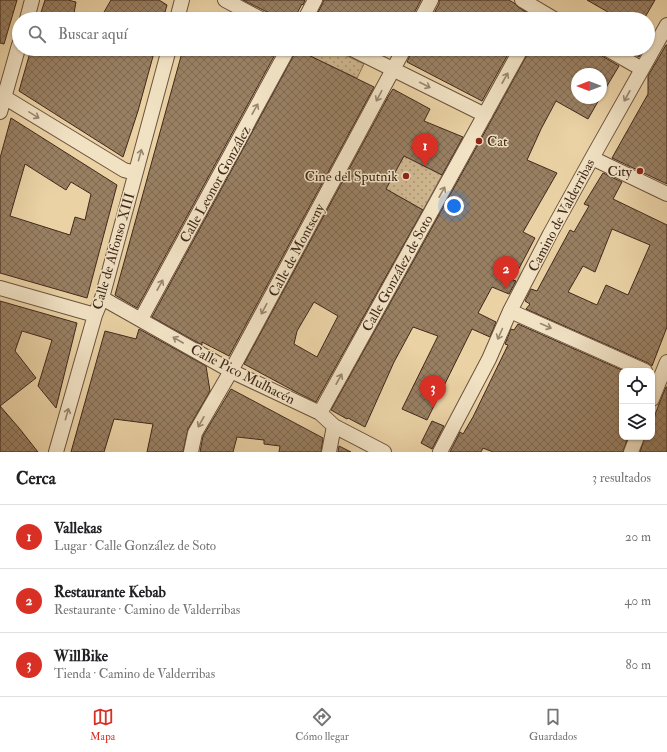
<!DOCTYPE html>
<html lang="es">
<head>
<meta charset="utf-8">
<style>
  body { margin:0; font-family:"IM FELL Double Pica",serif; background:#f6f6f6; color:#202124 }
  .controls { position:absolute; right:12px; bottom:12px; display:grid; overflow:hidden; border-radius:8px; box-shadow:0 1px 3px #0004 }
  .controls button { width:36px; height:36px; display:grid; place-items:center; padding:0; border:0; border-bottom:1px solid #e0e0e0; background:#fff; color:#202124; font:20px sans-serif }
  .compass { position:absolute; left:571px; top:68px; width:36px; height:36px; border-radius:50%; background:#fff; box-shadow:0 1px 3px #0004; rotate:270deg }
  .you { position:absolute; left:454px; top:206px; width:14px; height:14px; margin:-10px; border:3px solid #fff; border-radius:50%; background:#1a73e8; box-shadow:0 0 0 6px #1a73e833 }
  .badge { display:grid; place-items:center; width:26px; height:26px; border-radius:50%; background:#d93025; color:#fff; font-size:13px; font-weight:700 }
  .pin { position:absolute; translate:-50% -33px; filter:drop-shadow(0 1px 2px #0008) }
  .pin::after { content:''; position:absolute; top:21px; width:14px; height:12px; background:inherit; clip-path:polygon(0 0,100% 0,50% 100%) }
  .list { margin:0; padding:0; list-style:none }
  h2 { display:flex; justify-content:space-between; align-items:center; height:52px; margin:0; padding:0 16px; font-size:17px }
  h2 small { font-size:13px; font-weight:400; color:#757577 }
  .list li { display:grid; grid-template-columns:26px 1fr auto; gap:12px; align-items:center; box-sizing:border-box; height:64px; padding:0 16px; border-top:1px solid #e0e0e0 }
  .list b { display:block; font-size:15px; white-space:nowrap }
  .list p { margin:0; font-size:13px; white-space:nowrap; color:#757577 }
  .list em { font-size:13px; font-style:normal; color:#757577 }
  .icon { flex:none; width:22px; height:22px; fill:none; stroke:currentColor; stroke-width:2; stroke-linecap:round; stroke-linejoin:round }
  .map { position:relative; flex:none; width:667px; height:452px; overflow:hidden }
  .search { position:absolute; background:#fff; box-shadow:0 1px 3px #0004; left:12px; right:12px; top:12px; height:44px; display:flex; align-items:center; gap:10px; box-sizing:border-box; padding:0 14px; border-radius:22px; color:#757577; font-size:15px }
  .sheet { height:244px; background:#fff }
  nav { display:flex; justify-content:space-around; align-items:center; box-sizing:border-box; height:56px; border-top:1px solid #e0e0e0; background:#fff; font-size:11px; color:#757577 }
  nav a { display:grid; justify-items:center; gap:2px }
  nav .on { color:#d93025 }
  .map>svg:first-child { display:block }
  .park { fill:url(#park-dots); stroke:#876e55 }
  .building { fill:url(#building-cross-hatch); stroke:#41281c; fill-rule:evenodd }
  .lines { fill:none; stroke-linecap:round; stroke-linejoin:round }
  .minor-casing { stroke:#6b523e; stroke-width:16 }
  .minor { stroke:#f1e2c4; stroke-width:14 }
  .oneway { stroke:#998570 }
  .poi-dot { fill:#8f2418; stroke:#f1e2c4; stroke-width:1.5 }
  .labels { text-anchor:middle; stroke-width:3; stroke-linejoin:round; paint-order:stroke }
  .poi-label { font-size:14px; fill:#41281c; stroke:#f1e2c4; text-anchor:end }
  .street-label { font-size:14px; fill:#41281c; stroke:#f1e2c4 }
</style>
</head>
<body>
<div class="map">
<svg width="667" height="452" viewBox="0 0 667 452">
  <defs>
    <pattern id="park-dots" width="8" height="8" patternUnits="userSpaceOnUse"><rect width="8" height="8" fill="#cdb58e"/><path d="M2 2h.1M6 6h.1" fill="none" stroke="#a89373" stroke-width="1.8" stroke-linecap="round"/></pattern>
    <pattern id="building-cross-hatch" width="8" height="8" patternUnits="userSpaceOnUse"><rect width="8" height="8" fill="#998063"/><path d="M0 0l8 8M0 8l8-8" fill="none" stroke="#7e6951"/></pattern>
  </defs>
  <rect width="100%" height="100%" fill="#ead2a5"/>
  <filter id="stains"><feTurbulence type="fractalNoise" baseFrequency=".005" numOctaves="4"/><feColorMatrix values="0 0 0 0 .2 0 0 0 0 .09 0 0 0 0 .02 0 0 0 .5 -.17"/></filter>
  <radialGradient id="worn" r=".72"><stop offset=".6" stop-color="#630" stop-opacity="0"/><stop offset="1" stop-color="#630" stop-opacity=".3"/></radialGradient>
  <!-- park -->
  <path class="park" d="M298,49H332L364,64L357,78L297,50Z
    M404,155L442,175L423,210L385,189Z"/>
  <!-- building -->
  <path class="building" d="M0,0H17L4,44L0,43Z
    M45,0H68L76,2L73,19H39Z
    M111,0H159L167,5L163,19H100Z
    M243,0H305L303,5L302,4L294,19H281Z
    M324,0H421L413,15V19H315Z
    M439,0H509L514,3L518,7L537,19H431L439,4Z
    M587,0H655L644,19H620Z
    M666,45H667V184L612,158L648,94V76Z
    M31,49H155L138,111L123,157L19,91Z
    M183,49H278L137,308L115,295Z
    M296,49L374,87L229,356L202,342V345L152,317L295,53Z
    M412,49H511L482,101L407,62L411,53Z
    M529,49H599L600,53L602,56L619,66L601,96V74H577V98H600L588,119L556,101L541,129L527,160L557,173L523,232L535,238L513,280L516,281L509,294L492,287L478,313L496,322L490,337L472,329L427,420L402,409L438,336L413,327L394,362L365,427L348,418L347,419L331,410L492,119L528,53Z
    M624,49H644L639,57Z
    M393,89L430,109L424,121L463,137L442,175L404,156L386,189L423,210L316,402L296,392L244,364L389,95ZM314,302L338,316L317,357L294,344L297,331Z
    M11,118L117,185L87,298L0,273V158ZM25,164L66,190L71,182L91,194L85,220L75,217L70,235L10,216Z
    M603,173L622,182L613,199L667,225V327L652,366L648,363L526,309L530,304L525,301L531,289L537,291L570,230L574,232L589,206L584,204ZM612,229L650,245L628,295L606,285L597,305L568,292L583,266L595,272Z
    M0,301L77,323L56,408L38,386L52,340L22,331L15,351L36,378L0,406L19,428L38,452H0Z
    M518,324L624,371H622V437H628L623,452H493L483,448L481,452H450L460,432L463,434L473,417L508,345L505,344L511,329L514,330Z
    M139,329L206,366L210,391L188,429L183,452H147L153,424L114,419L104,452H71L105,331L136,339Z
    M666,387H667V452H640L645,437H652V423L659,404Z
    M231,389L323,438L321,452H279L280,446L264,444V440L237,437L233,452H200L203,436Z
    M432,421L444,426L432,449L421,443Z
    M339,446L351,452H338Z"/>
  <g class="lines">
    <defs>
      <path id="minor" d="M225,0L261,19
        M522,0L554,19
        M27,19L32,0
        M177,19L182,0
        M305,19L315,0
        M421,19L431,0
        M352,49L485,115
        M607,49L642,69
        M0,97H4L124,170L135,173
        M0,112L19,45
        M592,158L667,194
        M0,288L95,315
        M102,298L231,371L320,413L334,426L384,452
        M510,311L645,371
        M141,319L288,49
        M652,399L667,362
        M320,413L521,49
        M56,452L95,315L102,298L169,49
        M191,452L195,433L231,371L404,49
        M329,452L334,426
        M440,452L489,359L510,311L550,234L592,158L667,25
        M631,452L637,437"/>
    </defs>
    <!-- minor casing -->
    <use href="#minor" class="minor-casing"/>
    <!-- minor -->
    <use href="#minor" class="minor"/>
  </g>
  <!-- one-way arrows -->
  <defs><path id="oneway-shaft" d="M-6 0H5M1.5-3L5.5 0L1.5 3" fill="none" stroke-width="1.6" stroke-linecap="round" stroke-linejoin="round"/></defs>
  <g class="oneway">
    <use href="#oneway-shaft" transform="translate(505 78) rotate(-61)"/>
    <use href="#oneway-shaft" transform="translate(425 85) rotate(27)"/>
    <use href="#oneway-shaft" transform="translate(379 96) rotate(118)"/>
    <use href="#oneway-shaft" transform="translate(627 96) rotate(119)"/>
    <use href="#oneway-shaft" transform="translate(255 109) rotate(-61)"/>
    <use href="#oneway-shaft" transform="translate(34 115) rotate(31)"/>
    <use href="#oneway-shaft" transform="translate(140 155) rotate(-75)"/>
    <use href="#oneway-shaft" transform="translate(442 192) rotate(-61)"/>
    <use href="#oneway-shaft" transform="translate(160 285) rotate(-61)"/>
    <use href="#oneway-shaft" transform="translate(264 309) rotate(118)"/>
    <use href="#oneway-shaft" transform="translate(546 326) rotate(24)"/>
    <use href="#oneway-shaft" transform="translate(500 334) rotate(114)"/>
    <use href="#oneway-shaft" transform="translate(178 340) rotate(-150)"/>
    <use href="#oneway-shaft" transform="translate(339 379) rotate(-61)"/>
    <use href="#oneway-shaft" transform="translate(67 414) rotate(-74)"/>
    <use href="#oneway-shaft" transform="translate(201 422) rotate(119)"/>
  </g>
  <!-- markers -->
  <g class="poi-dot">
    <circle cx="479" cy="141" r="4"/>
    <circle cx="640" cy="171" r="4"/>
    <circle cx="406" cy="176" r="4"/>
  </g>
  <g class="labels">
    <!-- poi labels -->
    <g class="poi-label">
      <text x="487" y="146" text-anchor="start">Cat</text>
      <text x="632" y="176">City</text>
      <text x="398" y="181">Cine del Sputnik</text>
    </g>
    <!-- street labels -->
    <g class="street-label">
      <text transform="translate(215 184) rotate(-61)" y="5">Calle Leonor González</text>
      <text transform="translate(561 215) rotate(-62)" y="5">Camino de Valderribas</text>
      <text transform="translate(296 250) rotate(-62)" y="5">Calle de Montseny</text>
      <text transform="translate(113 251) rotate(-74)" y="5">Calle de Alfonso XIII</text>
      <text transform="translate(397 273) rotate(-61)" y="5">Calle González de Soto</text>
      <text transform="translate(243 374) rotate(27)" y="5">Calle Pico Mulhacén</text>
    </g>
  </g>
  <rect width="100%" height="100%" filter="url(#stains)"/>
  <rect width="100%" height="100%" fill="url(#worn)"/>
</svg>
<div class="controls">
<button><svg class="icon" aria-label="locate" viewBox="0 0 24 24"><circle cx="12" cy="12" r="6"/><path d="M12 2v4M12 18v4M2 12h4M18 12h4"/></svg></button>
<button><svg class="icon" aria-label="layers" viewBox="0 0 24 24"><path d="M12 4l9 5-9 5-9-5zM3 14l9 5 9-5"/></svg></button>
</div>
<svg class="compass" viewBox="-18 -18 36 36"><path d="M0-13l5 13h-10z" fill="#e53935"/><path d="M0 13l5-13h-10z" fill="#757577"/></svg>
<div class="you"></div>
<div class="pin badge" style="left:425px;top:166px">1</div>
<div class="pin badge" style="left:506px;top:289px">2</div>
<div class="pin badge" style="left:433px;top:408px">3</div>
<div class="search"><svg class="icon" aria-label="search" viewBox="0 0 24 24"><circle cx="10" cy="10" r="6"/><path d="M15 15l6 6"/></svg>Buscar aquí</div>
</div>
<section class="sheet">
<h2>Cerca<small>3 resultados</small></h2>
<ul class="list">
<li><span class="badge">1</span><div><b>Vallekas</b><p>Lugar · Calle González de Soto</p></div><em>20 m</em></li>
<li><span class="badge">2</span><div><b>Restaurante Kebab</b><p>Restaurante · Camino de Valderribas</p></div><em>40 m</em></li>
<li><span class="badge">3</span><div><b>WillBike</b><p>Tienda · Camino de Valderribas</p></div><em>80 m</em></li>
</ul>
</section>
<nav>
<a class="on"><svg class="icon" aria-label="map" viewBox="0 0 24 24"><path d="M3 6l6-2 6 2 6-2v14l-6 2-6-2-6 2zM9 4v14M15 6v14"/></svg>Mapa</a>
<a><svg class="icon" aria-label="directions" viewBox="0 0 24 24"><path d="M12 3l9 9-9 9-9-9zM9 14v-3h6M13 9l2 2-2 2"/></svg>Cómo llegar</a>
<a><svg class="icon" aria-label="saved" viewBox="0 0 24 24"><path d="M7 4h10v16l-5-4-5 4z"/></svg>Guardados</a>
</nav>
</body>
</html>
